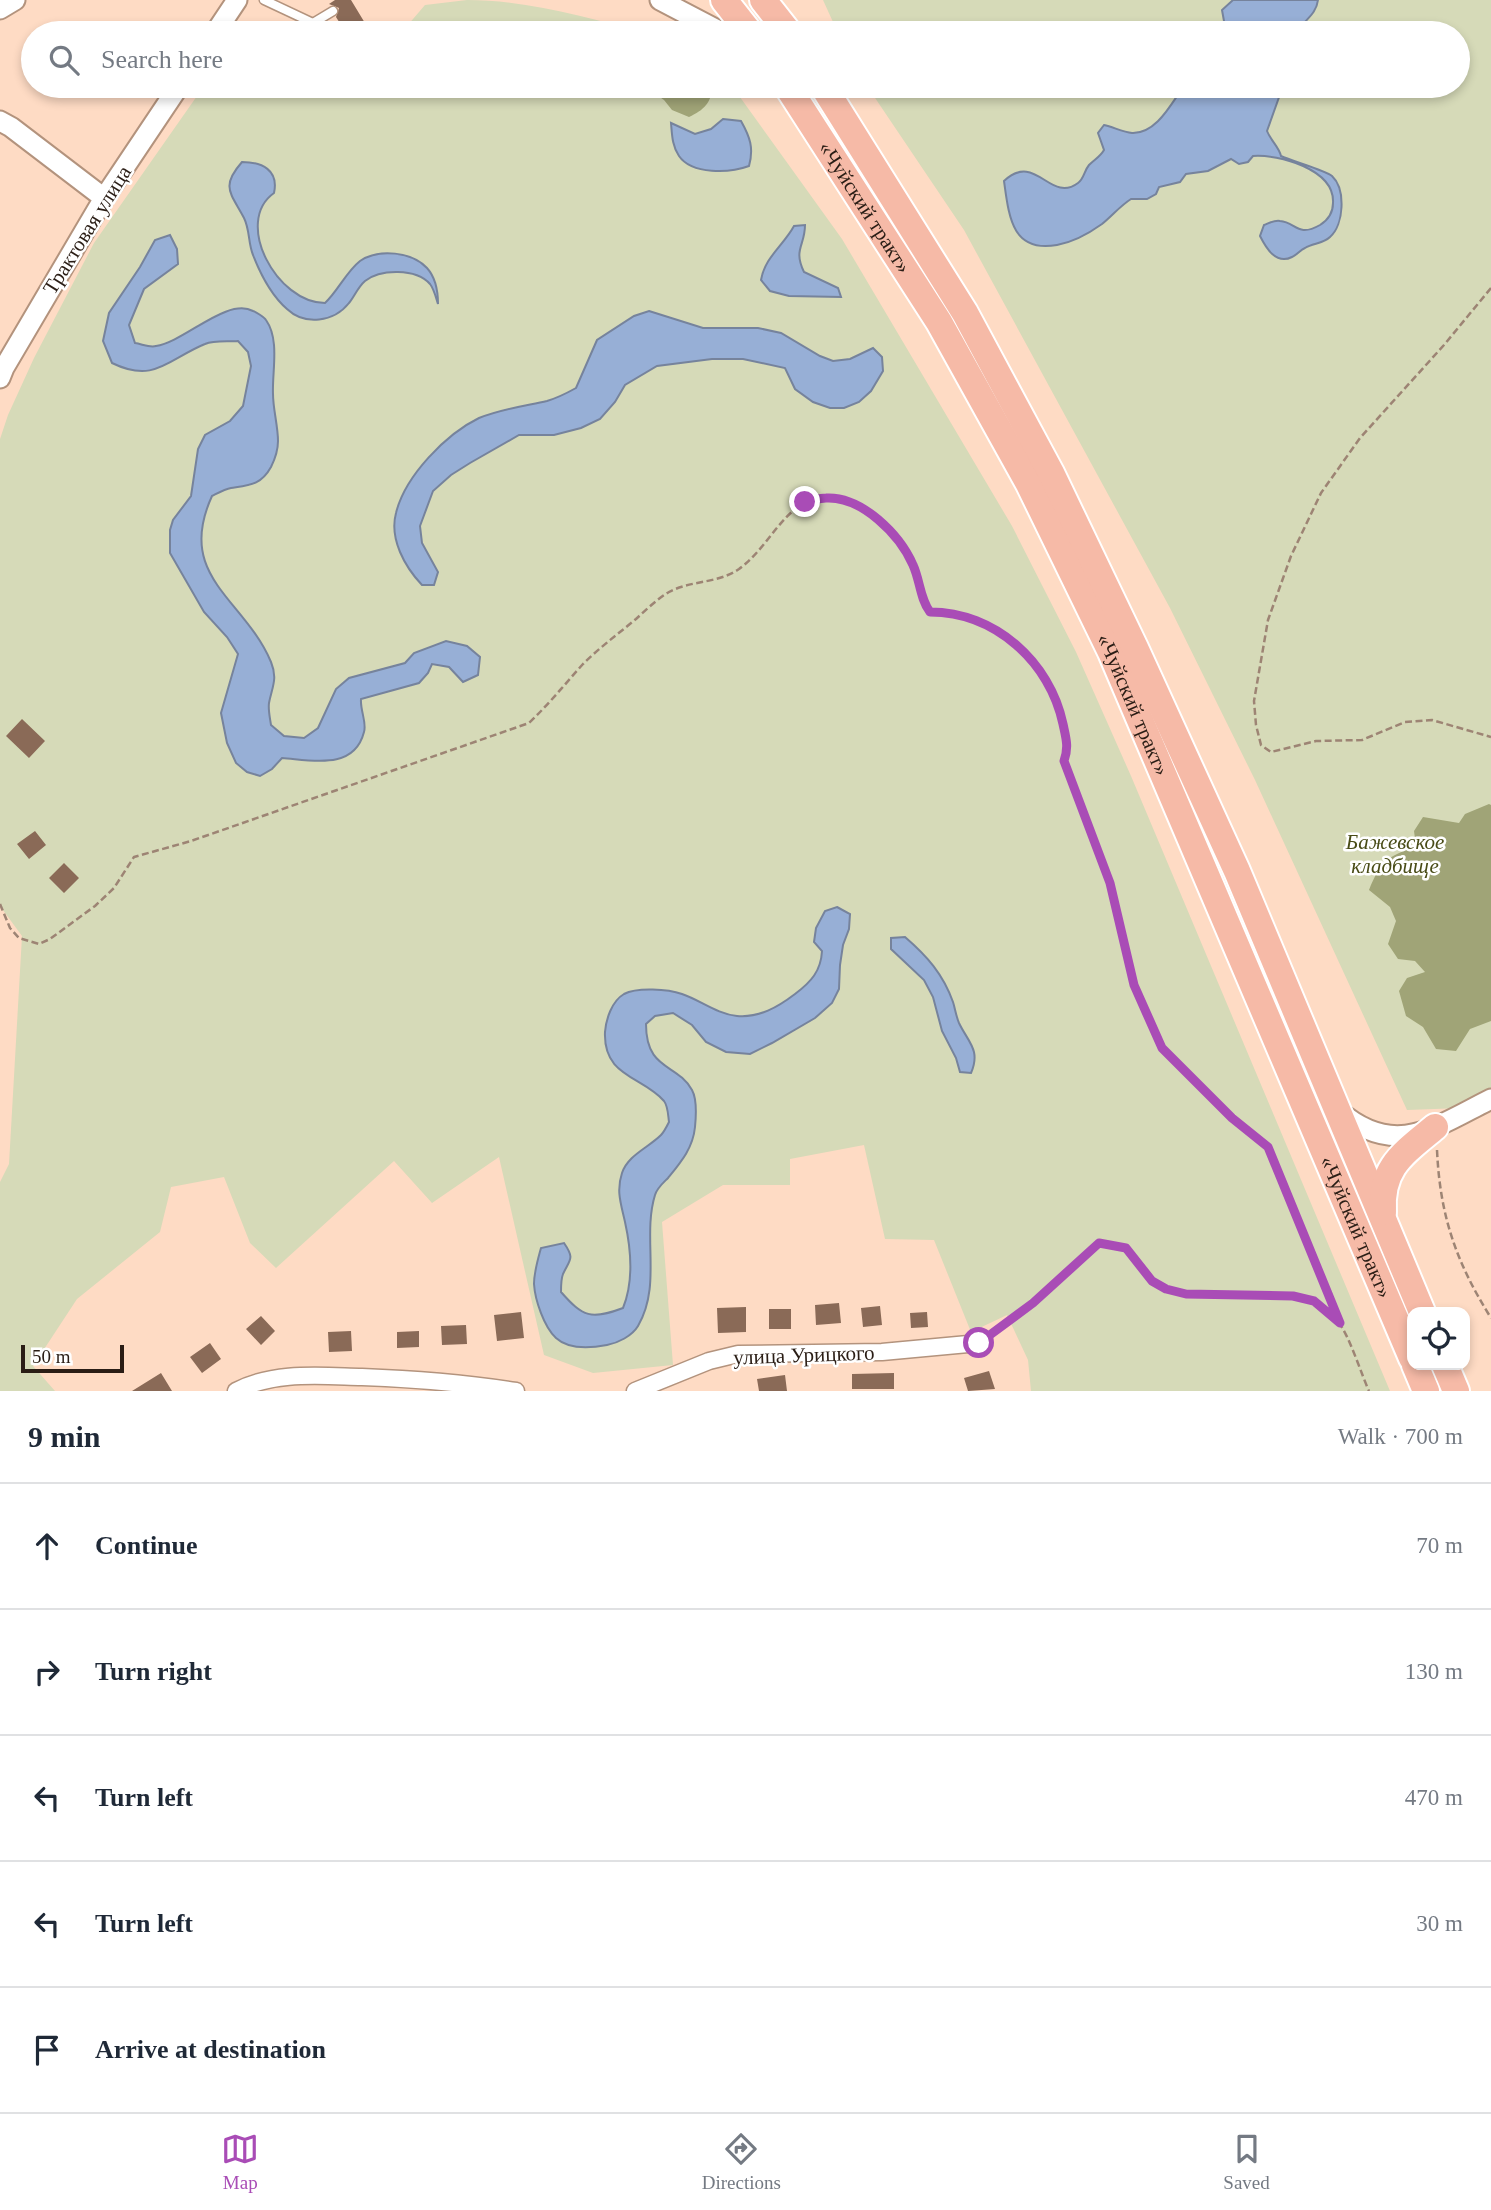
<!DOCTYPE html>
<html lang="en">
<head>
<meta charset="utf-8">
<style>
  body { margin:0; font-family:"Times New Roman",serif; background:#f2f2f3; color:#1f2937 }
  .controls { position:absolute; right:21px; bottom:21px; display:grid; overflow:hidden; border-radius:14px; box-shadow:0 4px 10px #0003 }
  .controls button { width:63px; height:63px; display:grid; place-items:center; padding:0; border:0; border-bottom:2px solid #e0e1e3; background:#fff; color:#1f2937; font:35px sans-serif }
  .scale { position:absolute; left:21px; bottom:18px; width:103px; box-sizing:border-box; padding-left:7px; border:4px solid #2a1d15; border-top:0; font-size:19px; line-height:24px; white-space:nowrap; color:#2a1d15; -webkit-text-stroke:5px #fff; paint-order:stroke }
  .stop { position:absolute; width:21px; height:21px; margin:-16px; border:5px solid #a94cb6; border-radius:50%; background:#fff }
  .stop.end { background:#a94cb6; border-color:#fff; box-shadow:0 2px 7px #0008 }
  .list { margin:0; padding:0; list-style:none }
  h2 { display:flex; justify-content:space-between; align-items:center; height:91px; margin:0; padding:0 28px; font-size:30px }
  h2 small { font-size:23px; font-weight:400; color:#747a83 }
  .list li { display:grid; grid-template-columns:46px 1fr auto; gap:21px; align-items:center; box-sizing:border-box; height:126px; padding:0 28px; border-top:2px solid #e0e1e3 }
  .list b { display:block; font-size:26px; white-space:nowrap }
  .list em { font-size:23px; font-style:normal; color:#747a83 }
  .icon { flex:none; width:38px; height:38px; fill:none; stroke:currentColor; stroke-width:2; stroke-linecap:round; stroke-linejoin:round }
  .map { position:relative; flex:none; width:1491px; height:1391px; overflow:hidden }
  .search { position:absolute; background:#fff; box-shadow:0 4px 10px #0003; left:21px; right:21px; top:21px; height:77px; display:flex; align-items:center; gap:18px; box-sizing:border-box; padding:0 24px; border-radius:38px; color:#747a83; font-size:26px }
  .sheet { height:721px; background:#fff }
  nav { display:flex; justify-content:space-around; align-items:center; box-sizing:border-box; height:98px; border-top:2px solid #e0e1e3; background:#fff; font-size:19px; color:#747a83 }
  nav a { display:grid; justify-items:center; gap:4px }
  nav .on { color:#a94cb6 }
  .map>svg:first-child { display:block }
  .green { fill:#d6dab8 }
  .forest { fill:#a0a477 }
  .water { fill:#97afd6; stroke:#76839c; stroke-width:2 }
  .building { fill:#8a6a57 }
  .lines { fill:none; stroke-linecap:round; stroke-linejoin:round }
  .service-casing { stroke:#b3937d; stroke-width:11 }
  .minor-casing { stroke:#b3937d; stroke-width:19 }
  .tertiary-casing { stroke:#b3937d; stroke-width:23 }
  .trunk-casing { stroke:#fff; stroke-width:30 }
  .path { stroke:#9d8474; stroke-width:2.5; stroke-dasharray:7 3.5; stroke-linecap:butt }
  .service { stroke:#fff; stroke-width:8 }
  .minor { stroke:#fff; stroke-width:16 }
  .tertiary { stroke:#fff; stroke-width:19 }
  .trunk { stroke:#f6baa7; stroke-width:26 }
  .route { stroke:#a94cb6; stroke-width:9 }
  .labels { text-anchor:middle; stroke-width:5; stroke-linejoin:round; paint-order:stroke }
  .street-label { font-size:21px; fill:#2a1d15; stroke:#fff }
  .park-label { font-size:21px; font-style:italic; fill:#494c17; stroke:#fff }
</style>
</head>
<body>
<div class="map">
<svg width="1491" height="1391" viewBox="0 0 1491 1391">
  <rect width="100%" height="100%" fill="#fedbc4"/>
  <!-- green -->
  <path class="green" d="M467,0C529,0 588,18 648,33H401L425,5Z
    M823,0H1491V1093L1462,1108L1407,1110L1255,780L1170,608L964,230L867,86H1458V33H838Z
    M204,86H732L842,239L1012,526L1076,652L1131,776L1390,1391H1031L1028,1360L1007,1315L971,1332L934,1240L885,1239L864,1145L790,1159V1185H723L662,1222L673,1365L593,1373L544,1355L499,1157L432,1203L394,1161L276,1268L250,1243L224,1177L171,1187L160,1232L77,1299L33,1366L55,1391H0V1182L9,1164L22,936L0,906V439L8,415L34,358L94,243Z"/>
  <!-- forest -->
  <path class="forest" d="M644,86H713C711,103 704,110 689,117L672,110L664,100Z
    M1489,804L1491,805V1021L1470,1029L1456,1051L1436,1049L1423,1027L1406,1016L1399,991L1407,978L1425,972L1415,961L1398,959L1388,944L1396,921L1390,907L1369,890C1381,861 1387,857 1416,846L1414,831L1423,817L1459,823L1465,814Z"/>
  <!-- water -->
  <path class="water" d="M1233,0H1318C1316,16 1303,20 1297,33H1217L1224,21L1222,10Z
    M1184,86H1283L1267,131C1271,141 1279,147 1281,156C1291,161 1325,170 1332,176C1346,189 1344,225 1330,237C1323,244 1313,243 1305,248C1300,250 1297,255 1292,257C1276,265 1266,248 1260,236L1264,225C1269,223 1274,220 1280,221C1296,222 1297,238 1320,225C1328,220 1333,212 1333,203C1335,169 1278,154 1253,156L1248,162L1239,164L1231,159L1208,171L1186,174L1180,182L1159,187L1156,194L1147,199H1131C1120,206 1112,216 1102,224C1088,234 1074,242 1057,245C1012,253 1009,217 1004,181C1036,151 1050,204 1078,183C1084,179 1084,171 1089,165C1095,159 1100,157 1104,150L1098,133L1104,125C1113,127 1123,132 1132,133C1157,134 1172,102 1184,86Z
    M723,119L741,121C750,137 754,148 749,166C730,173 692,175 679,156C672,146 672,134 671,123L695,134L711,129Z
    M242,162C262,162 279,170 274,193C233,222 277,303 325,303C338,291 346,272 360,261C379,248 412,252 427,268C436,278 438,291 438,304C436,298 434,289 430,284C416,268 380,269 365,281C358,287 354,297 349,303C334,322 305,326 287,309C272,296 260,273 253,255C248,243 250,230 244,218C231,193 220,187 242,162Z
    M805,225C805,246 793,249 804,272L838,288L841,297L789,296L770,291L761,280C765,257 783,246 794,226Z
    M170,235L177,249L178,264L144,289L129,325L135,343C142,344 150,348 156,346C184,342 227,297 253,311C256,312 264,317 266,320C280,340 272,371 273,394C273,409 278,426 278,441C278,450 275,459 271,467C261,485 250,485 231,488C225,489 218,493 212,496C175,577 244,598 271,662C278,679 272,687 269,703C268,710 270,718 271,725L284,736L304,738L318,728L336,689L349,678L405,663L414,653L446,641L467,646L480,657L478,675L463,682L449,667L432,664L428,673L419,683L361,699C360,710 367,723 364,732C354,771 311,760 282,758L272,769L260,776L247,772L236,763L227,743L221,713L238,654L227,637L204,612L170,553V530L173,520L191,496L198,449L205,435L230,421L243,406L251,366L248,352L238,341C228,342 214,340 205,344C168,359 155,384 112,363L103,341L109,313L140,267L155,240Z
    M649,311L703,328H758L781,333L820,356L833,361L850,359L873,348L882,357L883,371L871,391L859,402L844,408H830L813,402L795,389L785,368L743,359H712L657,366L625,385L615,402L600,419L581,428L554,435H519L470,463L451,475L433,491L420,526L422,543L438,572L434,585H422C405,567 389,539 396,513C405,476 446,434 479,418C501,409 524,406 547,401C557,398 567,393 576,388L597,340L634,316Z
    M837,907L850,914L849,929L843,945L840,965L839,989L832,1003L815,1018L772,1043L750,1054L726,1052L706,1042L692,1025L673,1013L655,1016L646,1024C646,1071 677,1063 692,1090C697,1099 696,1117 695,1127C693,1148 681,1162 668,1178C663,1183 657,1188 655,1195C642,1237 662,1285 638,1326C632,1336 618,1343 607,1345C591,1348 569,1350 556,1338C544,1327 535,1300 534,1284C534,1272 538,1259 541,1248L564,1243C575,1259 570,1259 563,1274C561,1279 561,1286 561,1292C583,1317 591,1320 623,1308C634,1281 631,1249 625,1222C621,1204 616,1191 622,1173C628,1155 648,1148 661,1135C664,1132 667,1126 669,1122C668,1115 668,1106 664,1101C642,1076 603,1077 605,1032C606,1019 612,1001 624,994C637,987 668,989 682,994C700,1000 717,1014 737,1016C759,1018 778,1007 795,994C811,982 821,971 822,951L814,942L816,928L825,911Z
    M905,937C927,956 943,974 953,1002C955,1008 956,1016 959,1023C968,1042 981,1050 971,1073L960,1072L956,1058L942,1031L933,997L924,980L891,949V938Z"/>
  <!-- building -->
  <path class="building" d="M335,0H351L371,33H346L336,17L339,8L329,4Z
    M22,719L45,741L29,758L6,736Z
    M35,831L46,845L29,859L17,844Z
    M64,863L79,878L64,893L49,878Z
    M839,1303L841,1323L816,1325L815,1305Z
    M880,1306L882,1325L863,1327L861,1308Z
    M746,1307V1332L718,1333L717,1308Z
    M769,1309H791V1329H769Z
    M521,1312L524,1338L497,1341L494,1315Z
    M927,1312L928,1327L911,1328L910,1313Z
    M261,1316L275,1331L261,1345L246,1329Z
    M466,1325L467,1344L442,1345L441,1326Z
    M351,1331L352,1351L329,1352L328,1332Z
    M419,1331V1347L397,1348V1332Z
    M210,1343L221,1359L202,1373L190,1357Z
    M989,1371L995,1389L968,1391L964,1378Z
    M161,1373L172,1391H132Z
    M894,1373V1389H852V1374Z
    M785,1375L787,1391H759L757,1379Z"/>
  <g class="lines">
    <defs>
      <path id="service" d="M264,0L313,23L333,11"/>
      <path id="minor" d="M236,1391C274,1371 320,1376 362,1377C414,1379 465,1383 516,1391
        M635,1391L709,1361L738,1354L882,1352L979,1343"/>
      <path id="tertiary" d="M660,0L723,33
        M0,9L15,0
        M215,33L237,0
        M0,121L11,127L104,198
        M0,378L4,368L104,198L179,86
        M1339,1111C1395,1159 1435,1127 1491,1099"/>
      <g id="trunk">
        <path d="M724,0L750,33"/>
        <path d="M763,0L789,33"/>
        <path id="s1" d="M787,86L939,322L1029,484L1111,652L1412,1358"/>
        <path d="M823,86L965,313L1051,473L1135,648L1237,871L1422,1312"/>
        <path d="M1383,1212C1380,1167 1404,1153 1435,1127"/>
        <path d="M1415,1365L1426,1391"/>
        <path d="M1445,1365L1456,1391"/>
      </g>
    </defs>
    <!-- service casing -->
    <use href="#service" class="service-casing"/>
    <!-- minor casing -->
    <use href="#minor" class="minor-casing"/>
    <!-- tertiary casing -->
    <use href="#tertiary" class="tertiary-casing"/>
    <!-- trunk casing -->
    <use href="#trunk" class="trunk-casing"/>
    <!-- path -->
    <path class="path" d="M1491,288L1444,345L1360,438L1321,493L1291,556L1268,620L1254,701L1256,725L1261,745L1271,752L1316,741L1362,740L1405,722L1432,720L1491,737
      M0,904L10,928L19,938L39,944L50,939L95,906L114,888L134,857L191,841L529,723C549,704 565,684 583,664C599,648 618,634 636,619C646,610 657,599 669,592C691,580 717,584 739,569C779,540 789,480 853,503C877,512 905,543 914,567C919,582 921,600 930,612C995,612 1050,662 1063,724C1066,738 1069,747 1064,761L1110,883L1134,985L1162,1048L1232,1118L1268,1147L1340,1323
      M1437,1150C1440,1216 1456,1262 1491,1318
      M990,1335L1033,1303L1099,1243L1126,1248C1134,1259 1143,1274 1153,1282C1204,1318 1291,1267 1338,1322C1348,1332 1362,1376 1369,1391"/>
    <!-- service -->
    <use href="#service" class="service"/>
    <!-- minor -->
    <use href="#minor" class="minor"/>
    <!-- tertiary -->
    <use href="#tertiary" class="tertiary"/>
    <!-- trunk -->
    <use href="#trunk" class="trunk"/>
  </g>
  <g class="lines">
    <!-- route -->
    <path class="route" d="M805,502C812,501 819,498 826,498C862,496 900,535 913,565C920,580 920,599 930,612C995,612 1050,662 1063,724C1066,738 1069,747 1064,761L1110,883L1134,985L1162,1048L1232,1118L1268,1147L1340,1323L1314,1301L1293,1296L1186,1294L1166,1289L1152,1281L1126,1248L1099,1243L1033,1303L979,1343"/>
  </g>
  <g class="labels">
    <!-- street labels -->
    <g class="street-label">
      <text dy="7" stroke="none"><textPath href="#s1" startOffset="144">«Чуйский тракт»</textPath></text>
      <text transform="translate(87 230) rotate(-58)" y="7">Трактовая улица</text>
      <text dy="7" stroke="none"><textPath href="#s1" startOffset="710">«Чуйский тракт»</textPath></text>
      <text dy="7" stroke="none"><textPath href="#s1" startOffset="1278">«Чуйский тракт»</textPath></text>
      <text transform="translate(804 1355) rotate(-2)" y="7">улица Урицкого</text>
    </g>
    <!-- park labels -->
    <g class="park-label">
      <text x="1395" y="849">Бажевское<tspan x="1395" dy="24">кладбище</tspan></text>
    </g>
  </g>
</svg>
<div class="controls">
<button><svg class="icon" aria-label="locate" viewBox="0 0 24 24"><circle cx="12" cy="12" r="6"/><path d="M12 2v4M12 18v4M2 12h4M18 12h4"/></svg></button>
</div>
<div class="scale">50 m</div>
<div class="stop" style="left:979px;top:1343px"></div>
<div class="stop end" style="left:805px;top:502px"></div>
<div class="search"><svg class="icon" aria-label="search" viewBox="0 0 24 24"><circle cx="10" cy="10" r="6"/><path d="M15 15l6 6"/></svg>Search here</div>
</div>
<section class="sheet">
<h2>9 min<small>Walk · 700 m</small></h2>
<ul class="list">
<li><svg class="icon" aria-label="ahead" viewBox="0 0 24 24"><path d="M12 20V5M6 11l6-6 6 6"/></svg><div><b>Continue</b></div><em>70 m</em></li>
<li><svg class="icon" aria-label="right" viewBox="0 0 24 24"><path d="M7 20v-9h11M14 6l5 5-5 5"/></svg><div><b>Turn right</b></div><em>130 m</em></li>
<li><svg class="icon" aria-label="left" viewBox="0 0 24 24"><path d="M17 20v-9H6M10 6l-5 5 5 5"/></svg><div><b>Turn left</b></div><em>470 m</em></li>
<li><svg class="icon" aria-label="left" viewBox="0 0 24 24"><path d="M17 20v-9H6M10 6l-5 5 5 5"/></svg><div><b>Turn left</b></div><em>30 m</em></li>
<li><svg class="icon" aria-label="arrive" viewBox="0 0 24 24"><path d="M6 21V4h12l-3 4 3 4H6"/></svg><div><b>Arrive at destination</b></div></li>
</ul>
</section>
<nav>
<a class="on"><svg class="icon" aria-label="map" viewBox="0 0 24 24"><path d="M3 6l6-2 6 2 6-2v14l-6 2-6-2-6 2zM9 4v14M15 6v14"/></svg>Map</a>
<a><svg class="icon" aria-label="directions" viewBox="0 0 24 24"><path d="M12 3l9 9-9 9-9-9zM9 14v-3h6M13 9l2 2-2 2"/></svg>Directions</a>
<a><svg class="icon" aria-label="saved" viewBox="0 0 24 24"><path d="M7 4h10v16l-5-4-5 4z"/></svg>Saved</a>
</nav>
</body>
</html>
